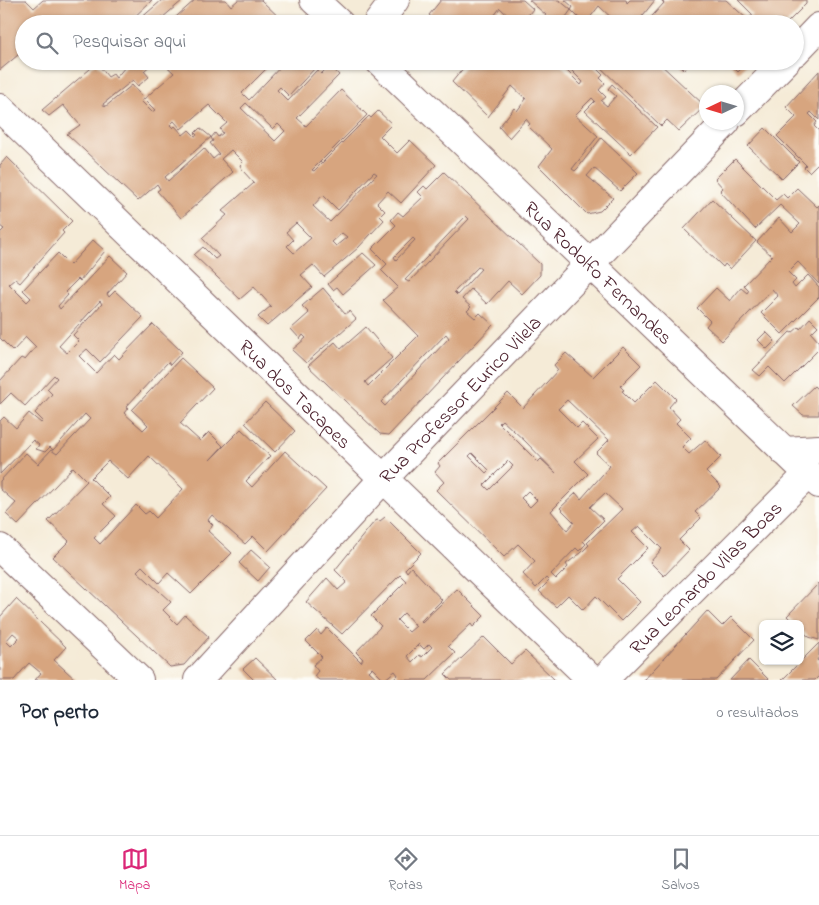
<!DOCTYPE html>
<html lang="pt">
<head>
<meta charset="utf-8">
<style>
  body { margin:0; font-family:"Indie Flower",sans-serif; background:#f2f2f3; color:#1f2937 }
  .controls { position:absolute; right:15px; bottom:15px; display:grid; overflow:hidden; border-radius:8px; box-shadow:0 1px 4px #0004 }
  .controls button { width:45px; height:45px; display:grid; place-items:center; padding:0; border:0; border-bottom:1px solid #e0e1e3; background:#fff; color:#1f2937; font:25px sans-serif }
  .compass { position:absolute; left:699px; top:85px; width:45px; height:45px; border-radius:50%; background:#fff; box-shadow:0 1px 4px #0004; rotate:266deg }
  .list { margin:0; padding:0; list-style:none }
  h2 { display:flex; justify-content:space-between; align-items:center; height:65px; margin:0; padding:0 20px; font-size:21px }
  h2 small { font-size:16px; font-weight:400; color:#747a83 }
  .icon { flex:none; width:28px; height:28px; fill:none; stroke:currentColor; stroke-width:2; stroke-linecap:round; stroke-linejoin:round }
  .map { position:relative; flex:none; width:819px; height:680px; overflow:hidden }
  .search { position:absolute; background:#fff; box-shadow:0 1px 4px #0004; left:15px; right:15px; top:15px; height:55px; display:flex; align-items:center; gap:12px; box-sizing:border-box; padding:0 18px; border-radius:28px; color:#747a83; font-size:19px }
  .sheet { height:155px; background:#fff }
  nav { display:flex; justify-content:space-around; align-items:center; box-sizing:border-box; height:70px; border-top:1px solid #e0e1e3; background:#fff; font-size:14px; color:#747a83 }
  nav a { display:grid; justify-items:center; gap:2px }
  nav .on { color:#db2777 }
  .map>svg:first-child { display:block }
  .building { fill:#d7a57f; fill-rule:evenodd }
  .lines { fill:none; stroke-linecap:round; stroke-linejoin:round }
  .minor-casing { stroke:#866667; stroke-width:30 }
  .minor { stroke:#fff; stroke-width:28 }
  .labels { text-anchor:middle; stroke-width:4; stroke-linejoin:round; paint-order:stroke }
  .street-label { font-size:20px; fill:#4a1f2b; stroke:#fdfcf7 }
</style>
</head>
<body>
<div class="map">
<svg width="819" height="680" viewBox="0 0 819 680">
  <rect width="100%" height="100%" fill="#fdfcf7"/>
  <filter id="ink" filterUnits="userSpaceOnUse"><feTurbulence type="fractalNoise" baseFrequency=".02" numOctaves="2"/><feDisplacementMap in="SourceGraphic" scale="10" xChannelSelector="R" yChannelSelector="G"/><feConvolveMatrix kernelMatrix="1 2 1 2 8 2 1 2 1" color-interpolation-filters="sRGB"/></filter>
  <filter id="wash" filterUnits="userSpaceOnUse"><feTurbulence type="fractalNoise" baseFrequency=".0096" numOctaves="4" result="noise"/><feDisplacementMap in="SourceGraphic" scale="20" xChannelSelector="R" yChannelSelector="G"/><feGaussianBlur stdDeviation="1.12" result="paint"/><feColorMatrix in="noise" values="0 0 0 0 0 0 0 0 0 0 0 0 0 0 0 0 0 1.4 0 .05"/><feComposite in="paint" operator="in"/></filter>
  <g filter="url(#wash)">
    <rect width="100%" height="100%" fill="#f5ebd7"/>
    <g id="blocks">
      <!-- building -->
      <path class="building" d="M0,0H26L34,8L43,0H152L127,24H59L57,21L54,24H24V50L0,70Z
        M162,0H183L155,24H140L143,22L140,19Z
        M195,0H226L231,6L238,0H261L286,24H209L204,18L197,24H168Z
        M441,0H523L533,9L521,24H517L500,8L488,24H439L429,15Z
        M529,0H559L571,10L573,7L565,0H626L627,3L630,0H655L636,24H618L599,6L585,24L571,10L561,24H538L546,15Z
        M661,0H726L747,19L753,15L738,0H806V4L786,24H645L664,3Z
        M130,61H155L144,71L149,77L138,86L133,80L103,104L105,107L132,85L144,99L141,101L152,112L155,110L144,99L174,73L161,61H274L242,93L249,100L286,61H313L316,67L289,96L280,87L277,90L288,101L317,70L321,74L330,65L339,75L297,118L306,126L341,90L367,115L312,170L314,171L369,116L371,118L378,111L392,124L380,136L397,153L410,140L436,165L401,203L388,191L377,203L385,211L380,216L384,220L358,248L324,277L313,265L301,275L312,287L267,326L258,317L271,306L254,287L240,299L194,255L203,247L215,259L219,256L202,238L227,215L222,211L254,183L243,171L240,165L243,162L231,150L221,159L233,172L181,218L157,191L160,189L157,184L138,201L67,134L80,125L63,105L49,116L42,110L97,63L108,77L113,74L116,78ZM246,103L273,129L278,124L285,131L275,141L241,108ZM209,105L227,123L220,129L223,133L218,137L215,133L211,138L213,141L210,143L219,154L213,159L204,148L168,181L165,177L211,137L200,128L195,133L197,135L195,136L189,130L183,135L175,126L173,128L170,125L174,121L181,129ZM374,172L377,174L330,222L313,206L323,195L338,210ZM296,223L311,238L294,253L287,246L293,240L286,232ZM342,233L347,237L336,246L332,242Z
        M469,61H557L581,85L583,82L562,61H589L603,75L600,78L605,83L599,90L606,97L601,101L607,106L616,96L608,89L612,84L657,127L631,154L585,111L595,101L592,98L575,115L598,136L572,169L575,171L578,168L601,138L638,173L620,191L594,168L587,176L613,198L600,211L587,214L539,166L552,149L528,126L530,124L526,119L509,138L499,127L514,108L517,111L526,99L512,86L488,117L452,82Z
        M594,61H657L705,106L679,131L667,120L661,126Z
        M675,61H692L684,70Z
        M727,61H749L738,72Z
        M819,71V120L811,112L809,114L817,122L814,126L819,131V165L817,164L809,172L804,167L806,165L777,136L796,117L786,107Z
        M765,128L799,162L782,179L748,146Z
        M7,157L72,221L62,231L64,233L20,283L15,279L9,284L27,302L31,298L23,290L58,253L70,265L93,240L105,251L80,281L78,279L65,292L68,295L58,306L60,309L110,256L127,272L107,294L109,297L115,291L143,317L100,362L87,349L79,356L96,373L114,354L119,359L153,324L182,352L170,365L168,362L126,407L128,408L124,413L143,430L148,425L132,410L181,358L213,388L180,423L200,441L209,432L223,446L210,460L241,429L270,456L246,481L252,487L285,451L326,489L268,551L253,536L245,544L212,515L208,520L213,525L208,531L232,553L191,594L168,573L159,583L142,566L137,571L171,602L163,610L177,624L185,615L209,637L184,665L170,667L53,557L69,541L48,521L87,481L73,467L18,525L6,514L16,503L0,489V481L26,453L38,464L51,450L57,454L90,419L85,414L53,450L50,447L45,452L36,449L39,445L33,440L0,474V421L4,417L16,428L29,413L41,423L43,421L35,413L52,394L47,389L57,378L54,375L25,406L11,393L0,404V381L21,358L25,360L36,347L26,337L13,351L0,338V233L4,229L0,226V165ZM100,301L102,304L73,335L79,341L67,353L59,346ZM149,456L183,489L156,518L149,511L145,514L136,505L100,544L94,538L116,516L103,504L110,497L91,478L108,461L128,479Z
        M735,159L776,200L783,194L787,198L797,188L817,207L819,205V284L798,262L788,272L796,280L792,284L795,288L808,275L819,287V297L782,334L761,313L778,296L772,289L722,341L706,326L710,321L697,308L716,288L730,301L741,288L747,293L749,290L744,285L772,256L757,242L779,218L792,232L800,224L780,205L755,229L720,191L723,188L715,179Z
        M444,172L540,264V275L522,294L508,281L487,304L471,289L462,299L471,307L467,311L475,318L480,313L493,325L389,435L380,434L308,366L335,342L341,349L366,327L392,358L365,382L368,386L418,336L383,300L398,287L381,270L387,264L372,249L396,225L391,220L398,212L403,216L423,197L418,192L424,186L427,189ZM466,216L469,219L409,282L405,280ZM413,238L415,240L396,260L394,257ZM478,267L481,269L457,295L454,292ZM446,334L449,338L385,406L381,402Z
        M712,199L756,241L730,269L725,264L723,267L684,229Z
        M363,253L376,265L343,294L337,287L333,290L328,284Z
        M323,288L345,314L349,311L356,319L306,363L292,350L306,338L303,335L300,339L291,329L309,313L302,306Z
        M810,318L818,326L811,333L819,342V349L785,383L769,367L760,376L753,370L790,332L792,333L799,327L800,329Z
        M766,332L775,341L767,349L758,340Z
        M623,347L641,365L620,386L624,390L622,391L634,403L657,380L676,399L669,407L680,419L676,423L691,438L682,447L689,454L705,440L721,457L706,472L721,487L695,512L701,518L679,540L689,550L664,576L650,562L662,549L639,526L632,532L648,548L617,579L640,602L621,621L596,596L583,610L568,595L556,607L539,591L549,581L546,578L536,588L523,574L535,561L518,544L504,557L436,490L444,482L435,472L440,466L438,463L508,393L523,408L558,370L554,365L566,353L593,377ZM567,400L609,440L596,453L610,466L581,499L576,493L560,508L574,522L567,530L551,511L588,474L575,461L598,439L582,423L577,428L558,409ZM502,420L525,441L556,473L541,459L538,462L499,423ZM472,453L489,470L486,473L469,456ZM508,461L513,466L489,490L484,485ZM528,491L537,500L530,507L521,498ZM605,493L622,509L587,543L589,545L581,553L566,564L568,567L556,579L551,574L576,548L579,551L586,544L583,541L604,520L590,507Z
        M814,386L819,391V415H803L793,406Z
        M265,402L295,431L275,452L245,423Z
        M385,517L421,553L405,569L407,572L411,567L442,600L421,621L422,622L457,589L484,616L473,627L471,624L448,646L455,653L427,680H393L398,675L395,671L384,680L372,668L369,671L379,680H319L314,676L318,671L313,665L322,657L306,641L317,630L321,635L327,628L361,662L363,659L356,652L381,626L371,616L406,581L400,575L342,634L306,602L327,578L338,590L347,582L335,570L374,522L377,520L380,521ZM404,613L416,626L409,632L397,620ZM419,644L424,649L429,644L432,647L422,657L419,655L412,662L407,656Z
        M251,550L270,567L258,581L239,563Z
        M819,583V640L809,637L800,629V624H795L787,616Z
        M16,599L66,647L54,660L76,680H35L41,673L29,663L14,680H0V617ZM13,633L19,638L11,646L6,641Z
        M707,611L722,626L731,617L754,640L716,680H644Z
        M484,637L511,664L525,651L555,680H451L445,674Z
        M819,643V657L817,660L819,662V676L815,680H782Z
        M255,658L278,680H254L243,669Z
        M749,660L769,680H730Z"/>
    </g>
  </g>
  <g filter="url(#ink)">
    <use href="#blocks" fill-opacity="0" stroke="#866667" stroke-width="1"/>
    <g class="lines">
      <defs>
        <g id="minor">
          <path d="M314,0L340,24"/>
          <path d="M377,24L395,0"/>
          <path d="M795,52L819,27"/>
          <path id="s1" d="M379,61L819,484"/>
          <path id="s2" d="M0,108L592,680"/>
          <path d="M736,112L786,61"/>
          <path d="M784,451L819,449"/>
          <path d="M0,548L139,680"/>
          <path id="s3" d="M198,680L384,478L726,122"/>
          <path id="s4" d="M603,680L808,474"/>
        </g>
      </defs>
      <!-- minor casing -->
      <use href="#minor" class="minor-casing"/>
      <!-- minor -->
      <use href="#minor" class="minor"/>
    </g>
  </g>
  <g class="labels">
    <!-- street labels -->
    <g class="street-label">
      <text dy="7" stroke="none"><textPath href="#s1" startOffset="305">Rua Rodolfo Fernandes</textPath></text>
      <text dy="7" stroke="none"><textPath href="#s2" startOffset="411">Rua dos Tacapes</textPath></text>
      <text dy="7" stroke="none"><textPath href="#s3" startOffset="384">Rua Professor Eurico Vilela</textPath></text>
      <text dy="7" stroke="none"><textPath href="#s4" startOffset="145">Rua Leonardo Vilas Boas</textPath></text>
    </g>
  </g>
</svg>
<div class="controls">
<button><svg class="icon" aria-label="layers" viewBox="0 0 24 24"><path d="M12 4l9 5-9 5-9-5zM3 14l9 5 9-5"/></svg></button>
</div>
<svg class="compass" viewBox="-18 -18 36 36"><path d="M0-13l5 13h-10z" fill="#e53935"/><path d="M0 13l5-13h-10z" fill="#747a83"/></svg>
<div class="search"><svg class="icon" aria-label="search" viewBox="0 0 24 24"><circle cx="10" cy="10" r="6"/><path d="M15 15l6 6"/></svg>Pesquisar aqui</div>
</div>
<section class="sheet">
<h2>Por perto<small>0 resultados</small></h2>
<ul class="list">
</ul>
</section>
<nav>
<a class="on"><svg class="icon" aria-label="map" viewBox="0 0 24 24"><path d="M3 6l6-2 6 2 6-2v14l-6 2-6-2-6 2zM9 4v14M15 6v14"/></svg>Mapa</a>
<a><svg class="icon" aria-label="directions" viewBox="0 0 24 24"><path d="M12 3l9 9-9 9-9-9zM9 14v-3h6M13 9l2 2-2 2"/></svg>Rotas</a>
<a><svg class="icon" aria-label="saved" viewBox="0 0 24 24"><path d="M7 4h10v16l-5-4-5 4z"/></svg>Salvos</a>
</nav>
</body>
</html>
